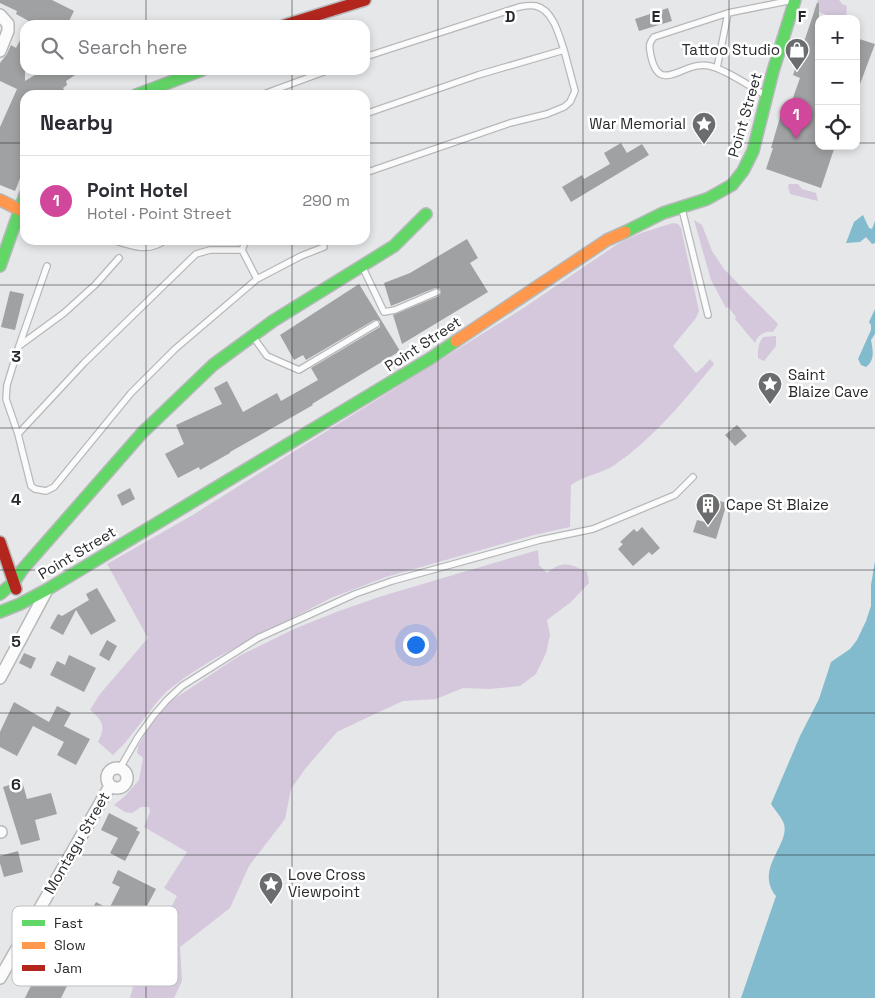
<!DOCTYPE html>
<html lang="en">
<head>
<meta charset="utf-8">
<style>
  body { margin:0; font-family:"Space Grotesk",sans-serif; background:#f7f7f7; color:#2b2b33 }
  .controls { position:absolute; right:15px; top:15px; display:grid; overflow:hidden; border-radius:10px; box-shadow:0 2px 8px #0003 }
  .controls button { width:45px; height:45px; display:grid; place-items:center; padding:0; border:0; border-bottom:1px solid #e1e1e2; background:#fff; color:#2b2b33; font:25px sans-serif }
  .you { position:absolute; left:415px; top:644px; width:18px; height:18px; margin:-12px; border:4px solid #fff; border-radius:50%; background:#1a73e8; box-shadow:0 0 0 8px #1a73e833 }
  .badge { display:grid; place-items:center; width:32px; height:32px; border-radius:50%; background:#6a6c6e; color:#fff; font-size:16px; font-weight:700 }
  .pin { position:absolute; translate:-50% -41px; filter:drop-shadow(0 1px 2px #0008) }
  .pin::after { content:''; position:absolute; top:26px; width:18px; height:15px; background:inherit; clip-path:polygon(0 0,100% 0,50% 100%) }
  .list { margin:0; padding:0; list-style:none }
  h2 { display:flex; justify-content:space-between; align-items:center; height:65px; margin:0; padding:0 20px; font-size:21px }
  h2 small { font-size:16px; font-weight:400; color:#7c7c81 }
  .list li { display:grid; grid-template-columns:32px 1fr auto; gap:15px; align-items:center; box-sizing:border-box; height:90px; padding:0 20px; border-top:1px solid #e1e1e2 }
  .list b { display:block; font-size:19px; white-space:nowrap }
  .list p { margin:0; font-size:16px; white-space:nowrap; color:#7c7c81 }
  .list em { font-size:16px; font-style:normal; color:#7c7c81 }
  .icon { flex:none; width:28px; height:28px; fill:none; stroke:currentColor; stroke-width:2; stroke-linecap:round; stroke-linejoin:round }
  .map { position:relative; flex:none; width:875px; height:998px; overflow:hidden }
  .search { position:absolute; background:#fff; box-shadow:0 2px 8px #0003; left:20px; top:20px; width:350px; height:55px; display:flex; align-items:center; gap:12px; box-sizing:border-box; padding:0 18px; border-radius:15px; color:#7c7c81; font-size:19px }
  .panel { position:absolute; background:#fff; box-shadow:0 2px 8px #0003; left:20px; top:90px; width:350px; height:155px; border-radius:15px }
  .map>svg:first-child { display:block }
  .green { fill:#d5c8dc }
  .water { fill:#81bbcd }
  .building { fill:#9fa1a2 }
  .lines { fill:none; stroke-linecap:round; stroke-linejoin:round }
  .lane-casing { stroke:#b7b8ba; stroke-width:8 }
  .street-casing { stroke:#b7b8ba; stroke-width:14 }
  .fast-casing { stroke:#b7b8ba; stroke-width:14 }
  .slow-casing { stroke:#b7b8ba; stroke-width:14 }
  .jam-casing { stroke:#b7b8ba; stroke-width:14 }
  .lane { stroke:#fbfbfc; stroke-width:5.5 }
  .street { stroke:#fbfbfc; stroke-width:11 }
  .fast { stroke:#63d668; stroke-width:11 }
  .slow { stroke:#ff974d; stroke-width:11 }
  .jam { stroke:#b3261e; stroke-width:11 }
  .grid { fill:none; stroke:#28292b; stroke-width:1; stroke-opacity:0.55 }
  .labels { text-anchor:middle; stroke-width:5; stroke-linejoin:round; paint-order:stroke }
  .poi-label { font-size:15px; fill:#28292b; stroke:#fff; text-anchor:start }
  .street-label { font-size:15px; fill:#28292b; stroke:#fff }
  .key { fill:#fff; stroke:#bebfbf; stroke-width:1 }
  .key-label { font-size:14px; fill:#28292b }
  .grid-label { font-size:16px; text-anchor:middle; font-weight:bold; fill:#28292b; stroke:#fff; stroke-width:5; stroke-linejoin:round; paint-order:stroke }
</style>
</head>
<body>
<div class="map">
<svg width="875" height="998" viewBox="0 0 875 998">
  <rect width="100%" height="100%" fill="#e5e7e9"/>
  <!-- green -->
  <path class="green" d="M818,0H839L842,4L847,6L846,19H837L814,10Z
    M789,184H798L802,189L816,193L818,201L790,194L788,186Z
    M694,220L702,225L712,251L724,269L778,324L773,332C765,331 758,334 755,343L735,319L736,317L728,307L726,308L711,280Z
    M673,223L678,224L681,228L699,311L696,318L673,346L696,373L703,367L710,359L714,364C684,401 653,439 613,466C600,474 585,475 571,485L570,527L534,535L386,577L331,598L212,660L184,678L167,691L157,702L125,743L113,755L98,742C106,726 103,721 90,710L100,694L148,638L107,564L191,516L525,307L619,243L641,233Z
    M776,336V346L764,361L758,358C758,349 758,344 763,337Z
    M538,550L539,565L547,573C563,560 570,564 587,572L589,583L571,602L547,620L550,635L546,653L536,674L520,686L490,689L463,688L436,699L403,701L364,719L337,732L305,769L291,789L285,819L249,866L230,908L180,947L182,981L174,998H130L138,968L160,929L177,896L164,888L187,852L144,827L150,812L149,807H141L132,813L125,812L114,805L125,796L139,780L143,758L137,753L138,746L150,726L171,701L239,656L294,629L339,611L382,596Z"/>
  <!-- water -->
  <path class="water" d="M863,215L869,228L872,229L875,221V243L872,244L866,237L860,242L846,243L854,222Z
    M875,309V334L871,340C873,350 875,361 866,367L861,365L858,359L871,330V325L869,322Z
    M875,561V998H741L776,896C754,869 790,845 784,824C782,818 775,810 771,804L800,736L819,699L831,662L850,649L857,640L866,621L871,606V585Z"/>
  <!-- building -->
  <path class="building" d="M0,0H52L74,11L67,25H36L16,14L17,11L0,3Z
    M817,3H819V146H835L821,188L766,169L773,148H771L783,107L789,109L800,78L793,75Z
    M668,8L672,21L639,31L635,19Z
    M25,31V81L43,70H83L66,81L67,85L63,88L67,95H25V166L15,191L0,185V127L17,89L0,81V63L7,54L11,45L16,48Z
    M856,38L875,44L857,92H856Z
    M621,143L627,153L642,144L649,155L571,202L562,187L582,175L584,179L610,164L604,153Z
    M467,239L478,258L470,263L488,292L402,344L393,315L439,296L441,291L439,288H435L391,306L384,283L410,273Z
    M359,284L400,351L312,404L313,405L230,452V453L200,470L199,467L178,478L165,454L184,444L176,425L222,404L214,388L227,381L243,412L277,393L281,401L318,380L311,368L380,327V321L374,320L306,360L303,355L294,360L280,335Z
    M10,291L24,294L15,330L1,327Z
    M737,425L747,436L735,446L725,435Z
    M130,488L135,499L122,506L117,495Z
    M712,499L727,503L716,539L693,532L697,520L705,522Z
    M642,527L660,548L652,555L649,552L633,566L618,549L623,544L620,542L634,529L637,532Z
    M97,588L116,621L91,635L76,610L63,635L50,628L58,614L62,616L89,600L86,594Z
    M107,640L117,646L109,661L99,655Z
    M24,653L36,658L31,669L19,663Z
    M69,655L96,668L84,692L50,675L57,661L65,665Z
    M14,702L49,722L57,706L71,713L64,726L90,739L76,765L57,755L64,742L33,726L17,756L0,747V732Z
    M22,781L27,799L51,793L57,814L35,820L40,840L21,845L3,787Z
    M109,813L138,828L136,830L140,832L125,861L110,853L118,838L101,830Z
    M18,851L23,872L4,877L0,863V856Z
    M118,870L156,889L140,919L127,912L117,934L106,929L78,981L71,978L61,998H25L39,969L52,975L74,933L57,924L64,912L73,917L76,913L87,919L96,902L109,909L120,887L112,883Z"/>
  <g class="lines">
    <defs>
      <path id="lane" d="M365,57L519,7C524,6 530,5 536,6C553,10 559,35 564,50
        M717,68L728,13
        M261,95L329,70
        M765,95C749,86 727,70 710,66C683,59 658,100 650,51C649,44 650,42 654,37L728,13L793,0
        M365,114L478,75L564,50L575,91L570,102L564,107L547,114L510,123L365,173
        M682,209L708,315
        M113,240C131,246 149,253 165,240
        M246,240L242,250L257,279L301,256L324,247
        M242,250H210L196,254L84,363L18,434L31,486L35,489L46,491L54,487L131,393L175,349L257,279
        M363,268L384,312L395,310L437,292
        M254,338L267,356L299,370L376,324
        M19,346L47,266
        M18,434L6,399L7,385L19,346L64,313L95,285L119,258
        M120,768L138,737L154,715L167,700L182,686L258,638L355,594L392,581L540,540L593,529L675,495L693,477"/>
      <path id="street" d="M0,15L8,24V31L0,51
        M0,678L47,590
        M107 778a10 10 0 1 1 20 0a10 10 0 1 1-20 0Z
        M0,832H1
        M0,978L110,786"/>
      <path id="fast" d="M136,95L202,70
        M625,232L663,213L707,199L732,185L743,171L753,151L773,71L795,0
        M0,266L25,195
        M0,594L14,582L22,570L142,433L213,365L273,321L394,246L426,214
        M0,612L20,604L48,589L431,358L456,341"/>
      <path id="slow" d="M0,200L20,210
        M456,341L607,240L625,232"/>
      <path id="jam" d="M285,25L365,0
        M0,542L16,589"/>
    </defs>
    <!-- lane casing -->
    <use href="#lane" class="lane-casing"/>
    <!-- street casing -->
    <use href="#street" class="street-casing"/>
    <!-- fast casing -->
    <use href="#fast" class="fast-casing"/>
    <!-- slow casing -->
    <use href="#slow" class="slow-casing"/>
    <!-- jam casing -->
    <use href="#jam" class="jam-casing"/>
    <!-- lane -->
    <use href="#lane" class="lane"/>
    <!-- street -->
    <use href="#street" class="street"/>
    <!-- fast -->
    <use href="#fast" class="fast"/>
    <!-- slow -->
    <use href="#slow" class="slow"/>
    <!-- jam -->
    <use href="#jam" class="jam"/>
  </g>
  <!-- grid -->
  <path class="grid" d="M146,0V25M292,0V25M438,0V998M583,0V998M729,0V998M146,70V95M292,70V95M0,143H25M365,143H819M856,143H875M146,240V998M292,240V998M0,285H875M0,428H875M0,570H875M0,713H875M0,855H875"/>
  <!-- icons -->
  <defs>
    <symbol id="shop-pin" viewBox="-11 -11 22 30"><path d="M0 17L-7.5 6A9.5 9.5 0 1 1 7.5 6Z" fill="#6a6c6e" stroke="#fff"/><path d="M-5-2.5h2.3a2.7 3.5 0 0 1 5.4 0H5L5.5 6h-11ZM-1.5-2.5h3a1.5 2.3 0 0 0-3 0Z" fill="#fff"/></symbol>
    <symbol id="sight-pin" viewBox="-11 -11 22 30"><path d="M0 17L-7.5 6A9.5 9.5 0 1 1 7.5 6Z" fill="#6a6c6e" stroke="#fff"/><path d="M0-6L1.8-2.2L6-1.7L2.9 1.2L3.7 5.4L0 3.3L-3.7 5.4L-2.9 1.2L-6-1.7L-1.8-2.2Z" fill="#fff"/></symbol>
    <symbol id="building-pin" viewBox="-11 -11 22 30"><path d="M0 17L-7.5 6A9.5 9.5 0 1 1 7.5 6Z" fill="#6a6c6e" stroke="#fff"/><path d="M-4-6H4V6H1V3H-1V6H-4ZM-2.5-4.3h1.7v1.8h-1.7ZM.8-4.3h1.7v1.8H.8ZM-2.5-1h1.7V.8h-1.7ZM.8-1h1.7V.8H.8Z" fill="#fff"/></symbol>
  </defs>
  <g fill-rule="evenodd">
    <use href="#shop-pin" x="783" y="36" width="28" height="38"/>
    <use href="#sight-pin" x="690" y="110" width="28" height="38"/>
    <use href="#sight-pin" x="756" y="370" width="28" height="38"/>
    <use href="#building-pin" x="694" y="491" width="28" height="38"/>
    <use href="#sight-pin" x="257" y="870" width="28" height="38"/>
  </g>
  <g class="labels">
    <!-- poi labels -->
    <g class="poi-label">
      <text x="780" y="55" text-anchor="end">Tattoo Studio</text>
      <text x="686" y="129" text-anchor="end">War Memorial</text>
      <text x="788" y="380">Saint<tspan x="788" dy="17">Blaize Cave</tspan></text>
      <text x="726" y="510">Cape St Blaize</text>
      <text x="288" y="880">Love Cross<tspan x="288" dy="17">Viewpoint</tspan></text>
    </g>
    <!-- street labels -->
    <g class="street-label">
      <text transform="translate(745 115) rotate(-74)" y="5">Point Street</text>
      <text transform="translate(423 344) rotate(-33)" y="5">Point Street</text>
      <text transform="translate(77 553) rotate(-31)" y="5">Point Street</text>
      <text transform="translate(77 843) rotate(-60)" y="5">Montagu Street</text>
    </g>
  </g>
  <!-- legend -->
  <rect x="12" y="906" width="166" height="80" rx="8" class="key"/>
  <rect x="22" y="920" width="23" height="6" fill="#63d668"/>
  <rect x="22" y="942" width="23" height="7" fill="#ff974d"/>
  <rect x="22" y="965" width="23" height="6" fill="#b3261e"/>
  <g class="key-label">
    <text x="54" y="928">Fast</text>
    <text x="54" y="950">Slow</text>
    <text x="54" y="973">Jam</text>
  </g>
  <g class="grid-label">
    <text x="510" y="22">D</text>
    <text x="656" y="22">E</text>
    <text x="802" y="22">F</text>
    <text x="16" y="362">3</text>
    <text x="16" y="505">4</text>
    <text x="16" y="647">5</text>
    <text x="16" y="790">6</text>
  </g>
</svg>
<div class="controls">
<button>+</button>
<button>−</button>
<button><svg class="icon" aria-label="locate" viewBox="0 0 24 24"><circle cx="12" cy="12" r="6"/><path d="M12 2v4M12 18v4M2 12h4M18 12h4"/></svg></button>
</div>
<div class="you"></div>
<div class="pin badge" style="left:796px;top:139px;background:#d1479c">1</div>
<div class="search"><svg class="icon" aria-label="search" viewBox="0 0 24 24"><circle cx="10" cy="10" r="6"/><path d="M15 15l6 6"/></svg>Search here</div>
<section class="panel">
<h2>Nearby<small></small></h2>
<ul class="list">
<li><span class="badge" style="background:#d1479c">1</span><div><b>Point Hotel</b><p>Hotel · Point Street</p></div><em>290 m</em></li>
</ul>
</section>
</div>
</body>
</html>
